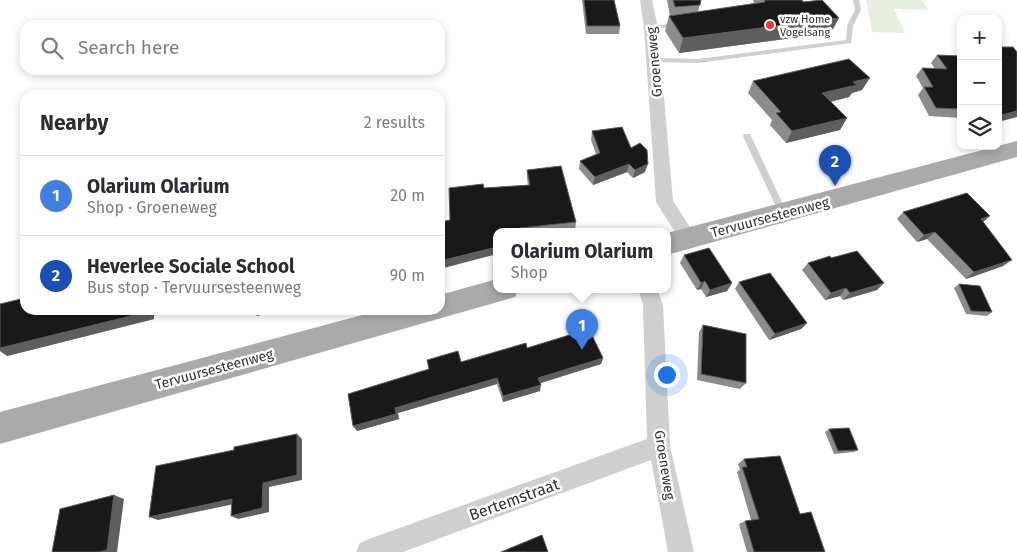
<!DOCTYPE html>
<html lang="en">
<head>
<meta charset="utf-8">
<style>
  body { margin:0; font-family:"Fira Sans",sans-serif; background:#f2f2f3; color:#2b2b33 }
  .controls { position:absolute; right:15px; top:15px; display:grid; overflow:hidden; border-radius:10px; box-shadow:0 2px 8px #0003 }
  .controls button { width:45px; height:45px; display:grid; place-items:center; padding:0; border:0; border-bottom:1px solid #e1e1e2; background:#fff; color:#2b2b33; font:25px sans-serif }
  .you { position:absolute; left:666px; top:374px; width:18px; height:18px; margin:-12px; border:4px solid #fff; border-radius:50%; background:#1a73e8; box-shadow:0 0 0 8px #1a73e833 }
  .badge { display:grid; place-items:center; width:32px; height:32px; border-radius:50%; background:#f1372d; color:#fff; font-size:16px; font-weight:700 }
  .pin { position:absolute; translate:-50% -41px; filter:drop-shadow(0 1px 2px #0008) }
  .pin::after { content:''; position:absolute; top:26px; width:18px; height:15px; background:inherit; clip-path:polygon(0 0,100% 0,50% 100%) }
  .popup { position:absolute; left:493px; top:228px; width:178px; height:65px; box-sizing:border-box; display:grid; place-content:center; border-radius:10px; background:#fff; filter:drop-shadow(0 1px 4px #0005); font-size:16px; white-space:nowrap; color:#7c7c81 }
  .popup b { font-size:19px; color:#2b2b33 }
  .popup::after { content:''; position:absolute; left:50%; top:100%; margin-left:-10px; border:10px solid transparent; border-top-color:#fff }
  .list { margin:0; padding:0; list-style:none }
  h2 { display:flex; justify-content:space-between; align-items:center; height:65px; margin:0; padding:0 20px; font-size:21px }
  h2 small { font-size:16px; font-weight:400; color:#7c7c81 }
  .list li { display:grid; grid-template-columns:32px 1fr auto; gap:15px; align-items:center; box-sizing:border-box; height:80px; padding:0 20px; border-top:1px solid #e1e1e2 }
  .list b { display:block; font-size:19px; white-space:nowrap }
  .list p { margin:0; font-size:16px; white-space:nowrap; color:#7c7c81 }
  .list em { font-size:16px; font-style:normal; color:#7c7c81 }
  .icon { flex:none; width:28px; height:28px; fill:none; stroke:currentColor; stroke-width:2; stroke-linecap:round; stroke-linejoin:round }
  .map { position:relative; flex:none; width:1017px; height:552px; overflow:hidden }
  .search { position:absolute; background:#fff; box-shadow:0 2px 8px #0003; left:20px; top:20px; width:425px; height:55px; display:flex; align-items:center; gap:12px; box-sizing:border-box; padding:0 18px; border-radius:15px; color:#7c7c81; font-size:19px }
  .panel { position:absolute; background:#fff; box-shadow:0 2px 8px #0003; left:20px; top:90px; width:425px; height:225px; border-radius:15px }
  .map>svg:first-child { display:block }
  .green { fill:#e7f0e0 }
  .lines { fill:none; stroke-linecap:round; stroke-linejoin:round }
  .lane { fill:#cfcfcf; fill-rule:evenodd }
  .street { fill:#cfcfcf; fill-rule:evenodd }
  .primary { fill:#aaa; fill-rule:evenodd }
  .wall { fill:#8c8c8c }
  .shaded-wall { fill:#5e5e5e }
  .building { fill:#191919; stroke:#5e5e5e }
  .poi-dot { fill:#f1372d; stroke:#fff; stroke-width:2 }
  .labels { text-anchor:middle; stroke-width:5; stroke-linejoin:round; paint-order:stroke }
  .far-poi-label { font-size:11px; fill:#323232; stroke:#fff; text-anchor:start }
  .street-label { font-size:14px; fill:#323232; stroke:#fff }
  .near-street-label { font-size:16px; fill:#323232; stroke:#fff }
</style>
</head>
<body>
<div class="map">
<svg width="1017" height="552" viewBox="0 0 1017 552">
  <rect width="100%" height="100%" fill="#fff"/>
  <!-- green -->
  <path class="green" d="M866,0H922L928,10L894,9L905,33L872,32Z"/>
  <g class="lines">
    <!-- lane -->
    <path class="lane" d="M853,0H859L861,10L853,26L851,43L698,63L654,62L651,60L654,58L698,59L846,40L847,26L855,10Z
      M676,23L678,24V26L651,30L648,28L651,26Z
      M744,134H750L751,136L787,213L786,215L783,216L779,213L743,136Z"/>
    <!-- street -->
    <path class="street" d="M640,0H652L658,28L673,201L697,238L694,243L688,245L682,243L656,202L644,28Z
      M638,289H657L663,305L670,446L694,552H668L651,460L403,552H356L360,543L369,539L647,439L643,305Z"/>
    <!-- primary -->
    <path class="primary" d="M1017,141V157L667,255V233Z
      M497,279V289H519L515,297L0,444V412L381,310H440V295Z"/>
  </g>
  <!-- wall -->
  <path class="wall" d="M582,0H614L620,26L619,34H586Z
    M667,0H701L698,12L754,3L753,0H802L803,2L831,33L679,53L665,31L669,16H670Z
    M961,48V118L929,116L918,95L923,88L916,76L922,68L935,69L931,63L937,55L958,56L957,53Z
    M753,81L862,90L852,93L849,97L831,102L847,118L840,130L786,143L770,125L772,120L748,93Z
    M592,131L631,148L645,172L633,178L627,172L593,185L579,169L580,161L596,154L591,140Z
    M527,170L576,222L575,230L561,231H497L450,220L484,188L528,185L527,178Z
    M903,212L983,222L1003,266L966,279L927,239L917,242L897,219Z
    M684,255L732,283L727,291L706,297L701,289L697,290L680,263Z
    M831,258L877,290L843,300L840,296L825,300L802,270L808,263Z
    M739,282L807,323L801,329L769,340L735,289Z
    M959,284L992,312L987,316L966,314L954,288Z
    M25,310H166L154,311V319L7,356Z
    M703,325L746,383L740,389L697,380L699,332Z
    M527,348L603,358L601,364L540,383V391L503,402L497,384L398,413L399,419L357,431L461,362Z
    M829,429L858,450L854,452L834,454L825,432Z
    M744,459L800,514L825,552H747L739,524L745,521L751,520L737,472L740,469L738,464Z"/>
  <!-- shaded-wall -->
  <path class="shaded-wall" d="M839,18L831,33L679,53L683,38Z
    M870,78L862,90L852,93L849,97L816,105L822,93L853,82Z
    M1017,111V117L998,122V116Z
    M847,118L840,130L786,143L792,131Z
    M629,164L627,172L593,185L595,177Z
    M648,164L645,172L633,178L635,170Z
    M990,216L982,223L981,219Z
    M935,232L927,239L917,242L924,235Z
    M497,247V254L440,269V261Z
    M1012,260L1003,266L966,279L974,272Z
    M705,281L701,289L697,290L701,283Z
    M732,283L727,291L706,297L710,290Z
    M884,283L877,290L843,300L850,293Z
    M846,288L840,296L825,300L831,293Z
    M147,310H153L154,311V319L7,356L0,351V348Z
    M253,310H281L257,316Z
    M807,323L801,329L769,340L775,334Z
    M603,358L601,364L538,384V378Z
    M497,378V384L398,413L399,419L357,431L353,426L395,408Z
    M541,385L540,391L503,402V396Z
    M297,434L302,439V480L269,487V512L238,519L231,516L263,483Z
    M114,495L124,499L117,552H99Z
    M232,499L239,503L158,520L149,517Z"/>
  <!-- building -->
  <path class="building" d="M584,0H614L620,26H587Z
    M673,0H701L700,5L675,7Z
    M764,0H802L803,2L822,0L839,18L683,38L669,16L765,2Z
    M998,47H1013L1017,52V111L998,116Z
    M937,55L961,56V109L936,108L924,87H933L922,68L947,69Z
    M849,59L870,78L853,82L857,85L822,93L847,118L792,131L776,113L781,112L753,81Z
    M622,127L631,148L640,143L647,150L648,164L635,170L629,164L595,177L580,161L600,153L592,131Z
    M561,166L576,222L520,228L522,231H497V247L440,261V222L450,220L449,188L483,184L484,188L530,185L527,170Z
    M967,193L990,216L981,219L1012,260L974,272L935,232L924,235L903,212Z
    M709,248L732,283L710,290L705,281L701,283L684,255Z
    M857,251L884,283L850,293L846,288L831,293L808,263L830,256L831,258Z
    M770,273L807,323L775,334L739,282Z
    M959,284L980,286L992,312L971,311Z
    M25,298V310H147V312L0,348V304Z
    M703,325L746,334V383L701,374Z
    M589,329L603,358L538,378L541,385L503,396L497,378L395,408L396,414L353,426L348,394L429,369L427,360L458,351L461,362L526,343L527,348Z
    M849,428L858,450L838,451L829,429Z
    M297,434V475L263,483L262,508L231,516L232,499L149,517L156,466L234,450V447Z
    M780,456L800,514L811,512L825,552H754L745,521L759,519L742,467H747L744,459Z
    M114,495L107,550L99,552H52L60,509Z
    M542,535L548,552H501Z"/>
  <!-- markers -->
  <circle class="poi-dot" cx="770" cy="25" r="5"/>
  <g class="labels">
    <!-- far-poi labels -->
    <g class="far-poi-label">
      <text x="780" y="23">vzw Home<tspan x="780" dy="13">Vogelsang</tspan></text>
    </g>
    <!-- street labels -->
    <g class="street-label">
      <text transform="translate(654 62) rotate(-95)" y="5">Groeneweg</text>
      <text transform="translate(770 217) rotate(-15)" y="5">Tervuursesteenweg</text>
      <text transform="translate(214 369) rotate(-15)" y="5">Tervuursesteenweg</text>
      <text transform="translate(665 465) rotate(81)" y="5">Groeneweg</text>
    </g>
    <!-- near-street labels -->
    <g class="near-street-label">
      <text transform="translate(514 499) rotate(-20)" y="6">Bertemstraat</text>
    </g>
  </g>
</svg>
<div class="controls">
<button>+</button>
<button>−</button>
<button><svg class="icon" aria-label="layers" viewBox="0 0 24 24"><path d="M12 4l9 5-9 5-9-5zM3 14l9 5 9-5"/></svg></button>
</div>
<div class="you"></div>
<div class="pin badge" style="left:582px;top:350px;background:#3f7fe0">1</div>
<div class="popup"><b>Olarium Olarium</b>Shop</div>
<div class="pin badge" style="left:835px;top:186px;background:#1a4fb4">2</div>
<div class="search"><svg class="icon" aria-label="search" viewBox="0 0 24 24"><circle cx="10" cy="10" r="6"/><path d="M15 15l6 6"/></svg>Search here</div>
<section class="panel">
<h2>Nearby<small>2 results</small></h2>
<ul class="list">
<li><span class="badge" style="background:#3f7fe0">1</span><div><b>Olarium Olarium</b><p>Shop · Groeneweg</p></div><em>20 m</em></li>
<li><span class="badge" style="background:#1a4fb4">2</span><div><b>Heverlee Sociale School</b><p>Bus stop · Tervuursesteenweg</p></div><em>90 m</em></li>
</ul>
</section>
</div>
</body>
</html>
